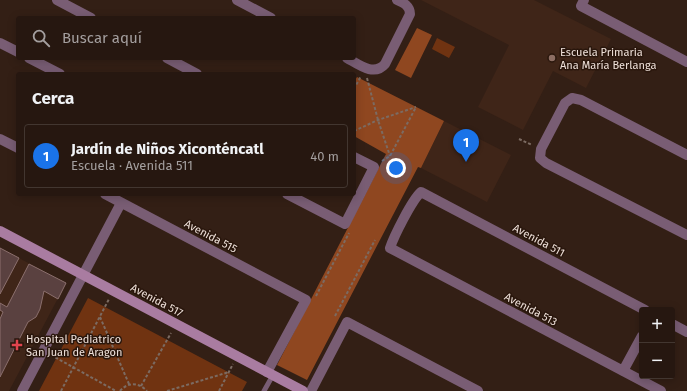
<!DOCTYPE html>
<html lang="es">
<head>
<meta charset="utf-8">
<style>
  body { margin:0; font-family:"Fira Sans",sans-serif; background:#32241e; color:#f1f3f6 }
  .controls { position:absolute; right:12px; bottom:12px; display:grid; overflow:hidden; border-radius:4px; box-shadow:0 2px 10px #0003 }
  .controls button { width:36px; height:36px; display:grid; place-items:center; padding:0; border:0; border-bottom:1px solid #423630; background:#261710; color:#f1f3f6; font:20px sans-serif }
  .you { position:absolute; left:396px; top:168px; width:14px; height:14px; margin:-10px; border:3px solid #fff; border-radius:50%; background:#1a73e8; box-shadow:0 0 0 6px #1a73e833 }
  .badge { display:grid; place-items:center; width:26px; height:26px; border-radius:50%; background:#1a73e8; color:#fff; font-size:13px; font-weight:700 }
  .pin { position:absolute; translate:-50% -33px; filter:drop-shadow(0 1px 2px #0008) }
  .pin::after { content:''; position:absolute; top:21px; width:14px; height:12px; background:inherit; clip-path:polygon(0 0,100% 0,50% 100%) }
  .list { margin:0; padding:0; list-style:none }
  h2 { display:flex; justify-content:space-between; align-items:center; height:52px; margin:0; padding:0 16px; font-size:17px }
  h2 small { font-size:13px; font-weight:400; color:#a49f9f }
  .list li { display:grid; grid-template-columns:26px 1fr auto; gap:12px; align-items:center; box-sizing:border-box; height:64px; margin:0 8px 8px; padding:0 8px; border:1px solid #423630; border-radius:4px }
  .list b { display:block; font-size:15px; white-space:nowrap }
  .list p { margin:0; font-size:13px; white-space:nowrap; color:#a49f9f }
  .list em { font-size:13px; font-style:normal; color:#a49f9f }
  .icon { flex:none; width:22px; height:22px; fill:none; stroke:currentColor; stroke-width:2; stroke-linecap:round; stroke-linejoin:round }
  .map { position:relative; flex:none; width:687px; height:391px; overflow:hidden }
  .search { position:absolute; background:#261710; box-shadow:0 2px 10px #0003; left:16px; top:16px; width:340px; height:44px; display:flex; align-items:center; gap:10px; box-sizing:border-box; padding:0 14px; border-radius:4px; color:#a49f9f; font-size:15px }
  .panel { position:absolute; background:#261710; box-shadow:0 2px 10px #0003; left:16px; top:72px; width:340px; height:124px; border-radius:4px }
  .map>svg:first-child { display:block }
  .built { fill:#3f2518 }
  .green { fill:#703311 }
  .forest { fill:#8f4720 }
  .building { fill:#5a4140; stroke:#8b6f6d }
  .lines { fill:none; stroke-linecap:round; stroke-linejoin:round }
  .path { stroke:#7c6b62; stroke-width:2; stroke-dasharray:3 2; stroke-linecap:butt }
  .lane { stroke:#795d74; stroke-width:5 }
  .street { stroke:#795d74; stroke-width:10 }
  .secondary { stroke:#a97ca1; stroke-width:10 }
  .education-dot { fill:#8d6e63; stroke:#29160c; stroke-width:1.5 }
  .health-dot { fill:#e0444e; stroke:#29160c; stroke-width:1.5 }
  .labels { text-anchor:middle; stroke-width:3; stroke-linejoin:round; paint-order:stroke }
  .poi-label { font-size:11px; fill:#efe1da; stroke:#29160c; text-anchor:start }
  .street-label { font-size:11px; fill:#efe1da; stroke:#29160c }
</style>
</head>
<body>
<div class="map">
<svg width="687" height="391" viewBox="0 0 687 391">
  <rect width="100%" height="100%" fill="#331f15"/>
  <!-- built -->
  <path class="built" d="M421,0H534L611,39L586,88L553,71L523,130L478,107L509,45Z
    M444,121L511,155L487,202L421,168Z
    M0,248L66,283L9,391H0Z"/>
  <!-- green -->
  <path class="green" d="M437,38L455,47L449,58L432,49Z
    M88,298L247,382L242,391H39Z"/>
  <!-- forest -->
  <path class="forest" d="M417,28L432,35L411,78L395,70Z
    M357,77L444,121L421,168L418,167L307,380L277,365L386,154L354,136V82Z"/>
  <!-- building -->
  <path class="building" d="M0,248L19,258L0,294Z
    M29,264L66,283L58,299L44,291L40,309L36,317L28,322L0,377V319L3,312L0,310V303L7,307Z"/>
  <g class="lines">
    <!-- path -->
    <path class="path" d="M367,78L378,120L390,156
      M354,89L361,76
      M354,131L378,120L416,107
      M519,139L532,145
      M382,161L390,156L416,107
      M316,296L349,233
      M335,316L375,240
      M100,317L129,384
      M51,355L116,391
      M141,386L171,333
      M61,391L109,299
      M120,391C128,382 138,382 147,391
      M167,391L229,372
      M219,391L233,364"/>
    <!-- lane -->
    <path class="lane" d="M264,391L273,375"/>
    <!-- street -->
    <path class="street" d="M57,0L91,18
      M237,0L271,18
      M584,0L581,6L687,62
      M0,43L18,52
      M29,58L60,74
      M167,58L197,74
      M347,58C358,64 374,77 385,64L410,14C410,6 404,3 397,0
      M0,139L18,148
      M687,155L581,100L572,98L565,103L541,149L540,158L546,163L687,235
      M105,194L306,300L267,372
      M287,194L345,224L374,167L354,157
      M645,310L421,192C412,200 394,236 390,248L661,391
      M672,324L687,332
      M623,371L642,336
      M22,391L121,203
      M311,391L347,322L478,391"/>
    <!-- secondary -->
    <path class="secondary" d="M0,231L303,391"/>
  </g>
  <!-- markers -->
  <circle class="education-dot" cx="552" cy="58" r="4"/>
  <path class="health-dot" d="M15 339h4v4h4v4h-4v4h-4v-4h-4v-4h4z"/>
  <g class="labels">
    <!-- poi labels -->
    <g class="poi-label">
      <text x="560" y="56">Escuela Primaria<tspan x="560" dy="13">Ana María Berlanga</tspan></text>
      <text x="26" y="343">Hospital Pediatrico<tspan x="26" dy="13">San Juan de Aragon</tspan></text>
    </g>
    <!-- street labels -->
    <g class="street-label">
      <text transform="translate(211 236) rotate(28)" y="4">Avenida 515</text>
      <text transform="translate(539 240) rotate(28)" y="4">Avenida 511</text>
      <text transform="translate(157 300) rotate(28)" y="4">Avenida 517</text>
      <text transform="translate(531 309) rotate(28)" y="4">Avenida 513</text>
    </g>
  </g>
</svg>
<div class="controls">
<button>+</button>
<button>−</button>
</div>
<div class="you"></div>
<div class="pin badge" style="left:466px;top:162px">1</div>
<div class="search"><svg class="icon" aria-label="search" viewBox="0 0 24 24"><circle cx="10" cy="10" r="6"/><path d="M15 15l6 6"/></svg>Buscar aquí</div>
<section class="panel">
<h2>Cerca<small></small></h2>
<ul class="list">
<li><span class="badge">1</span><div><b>Jardín de Niños Xiconténcatl</b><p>Escuela · Avenida 511</p></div><em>40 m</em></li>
</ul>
</section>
</div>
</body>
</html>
